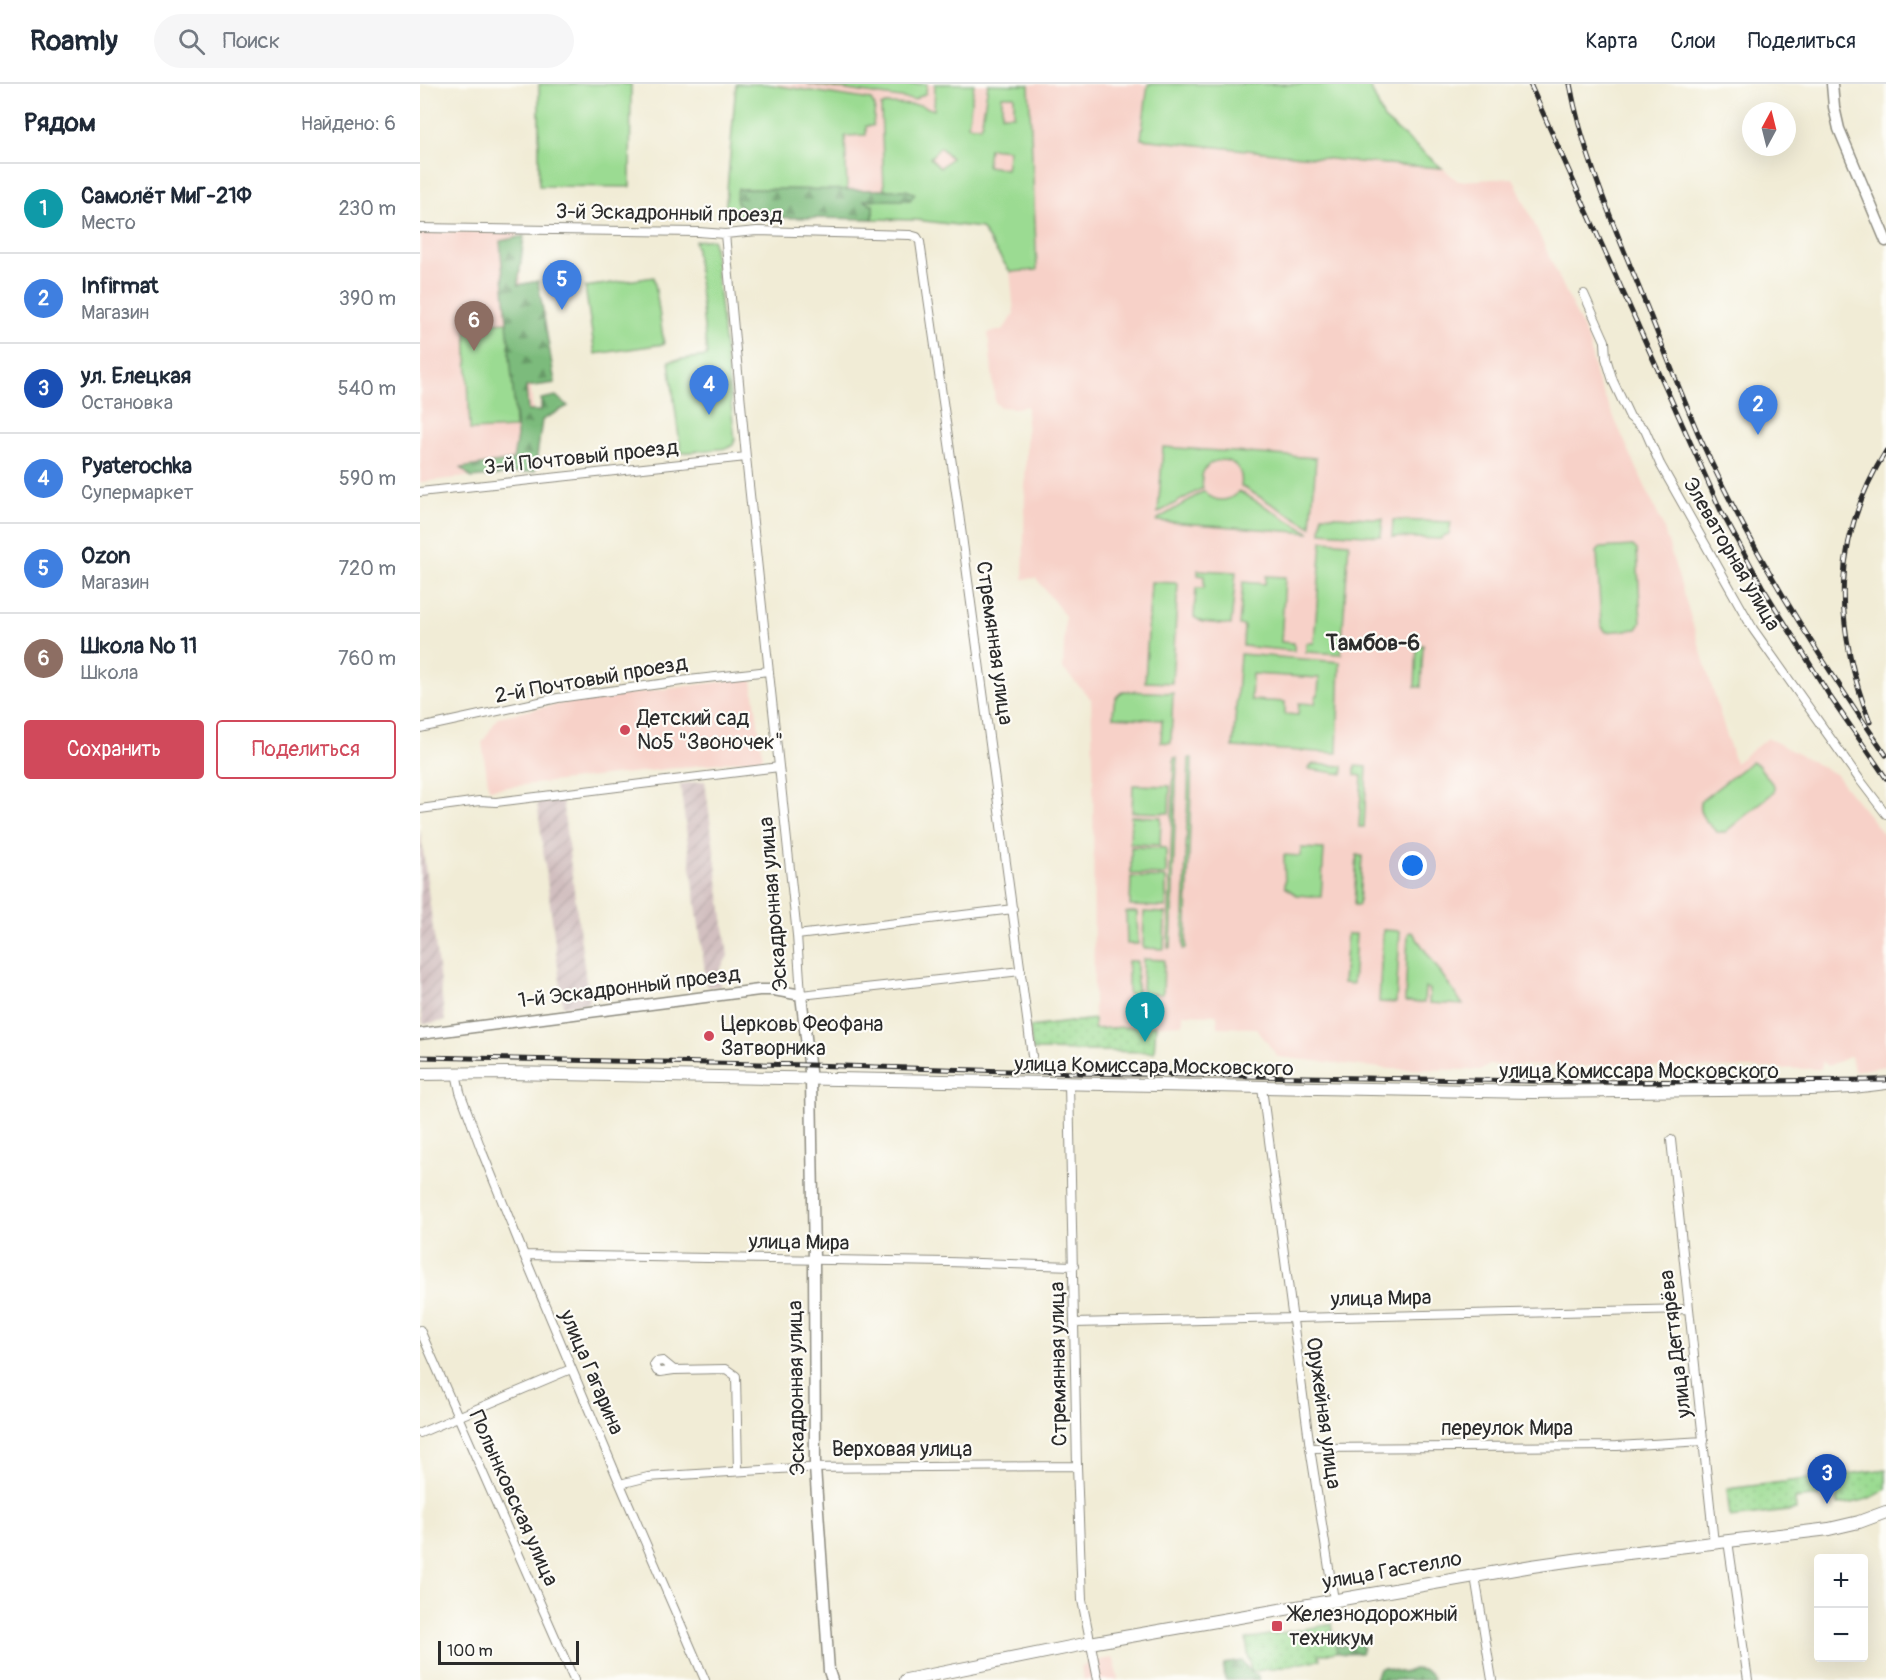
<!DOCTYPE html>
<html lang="ru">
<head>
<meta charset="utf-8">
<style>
  body { margin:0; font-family:Pangolin,sans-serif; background:#f6f6f7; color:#1f2937 }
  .controls { position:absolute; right:18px; bottom:18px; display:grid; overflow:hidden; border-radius:6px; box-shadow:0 6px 24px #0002 }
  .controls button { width:54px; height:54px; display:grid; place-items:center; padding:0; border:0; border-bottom:2px solid #e0e1e3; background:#fff; color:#1f2937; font:30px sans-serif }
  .compass { position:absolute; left:1322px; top:18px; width:54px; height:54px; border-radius:50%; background:#fff; box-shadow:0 6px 24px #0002; rotate:7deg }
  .scale { position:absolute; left:18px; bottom:15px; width:141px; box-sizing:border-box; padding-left:6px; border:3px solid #2b2b2b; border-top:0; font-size:16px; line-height:21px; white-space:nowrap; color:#2b2b2b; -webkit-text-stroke:4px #fdfcf7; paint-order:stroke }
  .you { position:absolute; left:993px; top:782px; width:21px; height:21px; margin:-15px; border:4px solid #fff; border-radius:50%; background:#1a73e8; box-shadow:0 0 0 9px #1a73e833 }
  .badge { display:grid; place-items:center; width:39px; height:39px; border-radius:50%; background:#d1495b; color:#fff; font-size:20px; font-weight:700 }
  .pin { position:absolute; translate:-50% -50px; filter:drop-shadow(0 2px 3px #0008) }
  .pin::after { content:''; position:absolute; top:32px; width:21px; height:18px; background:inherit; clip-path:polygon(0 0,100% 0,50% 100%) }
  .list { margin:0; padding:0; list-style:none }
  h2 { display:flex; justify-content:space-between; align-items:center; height:78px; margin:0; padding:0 24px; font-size:26px }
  h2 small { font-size:20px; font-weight:400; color:#747a83 }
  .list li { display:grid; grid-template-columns:39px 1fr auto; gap:18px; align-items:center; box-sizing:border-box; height:90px; padding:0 24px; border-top:2px solid #e0e1e3 }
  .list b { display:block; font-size:22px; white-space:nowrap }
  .list p { margin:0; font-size:20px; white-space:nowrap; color:#747a83 }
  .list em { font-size:20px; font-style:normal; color:#747a83 }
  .actions { display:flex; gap:12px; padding:18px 24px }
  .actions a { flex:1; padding:14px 0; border:2px solid #d1495b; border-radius:6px; text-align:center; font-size:21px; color:#d1495b }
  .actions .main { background:#d1495b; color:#fff }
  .icon { flex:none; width:33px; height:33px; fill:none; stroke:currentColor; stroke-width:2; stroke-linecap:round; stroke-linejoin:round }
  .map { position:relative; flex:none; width:1466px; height:1596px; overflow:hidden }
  header { display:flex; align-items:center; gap:36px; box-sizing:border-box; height:84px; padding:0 30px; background:#fff; border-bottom:2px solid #e0e1e3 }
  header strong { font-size:28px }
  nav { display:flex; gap:33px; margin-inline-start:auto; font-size:21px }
  .search { width:420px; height:54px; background:#f6f6f7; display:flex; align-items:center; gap:15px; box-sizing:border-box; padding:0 21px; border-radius:33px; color:#747a83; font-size:22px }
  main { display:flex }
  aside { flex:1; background:#fff }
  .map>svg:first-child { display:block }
  .built { fill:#f7d1c8 }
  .industrial { fill:url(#industrial-furrows) }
  .grass { fill:#9bdb92; stroke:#63835e; stroke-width:1.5; fill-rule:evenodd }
  .forest { fill:url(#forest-firs); stroke:#547354; stroke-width:1.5 }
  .park { fill:url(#park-dots); stroke:#63835e; stroke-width:1.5 }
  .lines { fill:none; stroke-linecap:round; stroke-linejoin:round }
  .minor-casing { stroke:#8e8c80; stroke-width:10 }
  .tertiary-casing { stroke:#8e8c80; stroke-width:13 }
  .primary-casing { stroke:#8e8c80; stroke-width:14 }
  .minor { stroke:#fff; stroke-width:8 }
  .tertiary { stroke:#fff; stroke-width:10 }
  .primary { stroke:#fff; stroke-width:12 }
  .rail-casing { stroke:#2b2b2b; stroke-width:5 }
  .rail { stroke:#fdfcf7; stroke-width:3; stroke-dasharray:9; stroke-linecap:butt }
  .poi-dot { fill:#d1495b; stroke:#fdfcf7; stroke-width:2 }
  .labels { text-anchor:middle; stroke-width:4.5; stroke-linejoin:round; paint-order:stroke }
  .street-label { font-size:21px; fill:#2b2b2b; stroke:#fdfcf7 }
  .poi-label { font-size:21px; fill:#2b2b2b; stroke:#fdfcf7; text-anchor:start }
  .neighbourhood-label { font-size:22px; font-weight:bold; fill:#2b2b2b; stroke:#fdfcf7 }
</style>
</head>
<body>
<header>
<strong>Roamly</strong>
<div class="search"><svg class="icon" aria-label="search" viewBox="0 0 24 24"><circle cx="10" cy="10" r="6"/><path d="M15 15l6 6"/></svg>Поиск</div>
<nav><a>Карта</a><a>Слои</a><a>Поделиться</a></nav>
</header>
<main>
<aside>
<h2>Рядом<small>Найдено: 6</small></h2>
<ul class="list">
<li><span class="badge" style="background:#0f9aa8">1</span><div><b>Самолёт МиГ-21Ф</b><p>Место</p></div><em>230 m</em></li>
<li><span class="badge" style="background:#3f7fe0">2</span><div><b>Infirmat</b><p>Магазин</p></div><em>390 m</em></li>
<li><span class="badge" style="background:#1a4fb4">3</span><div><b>ул. Елецкая</b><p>Остановка</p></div><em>540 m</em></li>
<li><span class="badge" style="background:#3f7fe0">4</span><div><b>Pyaterochka</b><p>Супермаркет</p></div><em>590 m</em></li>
<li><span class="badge" style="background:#3f7fe0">5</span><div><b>Ozon</b><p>Магазин</p></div><em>720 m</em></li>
<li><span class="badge" style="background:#8d6e63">6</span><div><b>Школа № 11</b><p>Школа</p></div><em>760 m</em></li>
</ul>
<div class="actions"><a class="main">Сохранить</a><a>Поделиться</a></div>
</aside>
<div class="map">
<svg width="1466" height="1596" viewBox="0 0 1466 1596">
  <defs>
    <pattern id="industrial-furrows" width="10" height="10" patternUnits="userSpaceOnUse" patternTransform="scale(1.5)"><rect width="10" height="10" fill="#d2bfc0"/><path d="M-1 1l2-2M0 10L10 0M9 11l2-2" fill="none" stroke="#b4a4a5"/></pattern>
    <pattern id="forest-firs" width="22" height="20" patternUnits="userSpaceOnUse" patternTransform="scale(1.5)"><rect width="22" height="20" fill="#7cbb7c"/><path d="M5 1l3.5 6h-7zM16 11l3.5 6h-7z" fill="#669866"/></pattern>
    <pattern id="park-dots" width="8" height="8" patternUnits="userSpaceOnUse" patternTransform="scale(1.5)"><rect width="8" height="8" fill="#9bdb92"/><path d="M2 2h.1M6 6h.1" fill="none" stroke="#86bc7e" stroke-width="1.8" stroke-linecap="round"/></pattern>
  </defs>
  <rect width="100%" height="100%" fill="#fdfcf7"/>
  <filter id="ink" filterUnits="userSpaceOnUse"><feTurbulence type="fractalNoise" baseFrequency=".0167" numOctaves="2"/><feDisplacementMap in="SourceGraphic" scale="12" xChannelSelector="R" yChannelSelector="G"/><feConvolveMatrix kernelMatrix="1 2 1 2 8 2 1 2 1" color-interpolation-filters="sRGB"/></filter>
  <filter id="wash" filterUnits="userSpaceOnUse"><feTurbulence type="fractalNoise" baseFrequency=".008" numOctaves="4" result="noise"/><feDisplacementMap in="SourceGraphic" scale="24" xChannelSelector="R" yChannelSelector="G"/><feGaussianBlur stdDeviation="1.35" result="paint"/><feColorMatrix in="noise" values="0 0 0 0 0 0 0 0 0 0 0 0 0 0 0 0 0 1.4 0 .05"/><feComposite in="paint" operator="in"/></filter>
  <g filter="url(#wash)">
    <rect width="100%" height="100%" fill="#f1ecd6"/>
    <!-- built -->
    <path class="built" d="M316,0H949L964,35L1038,97L1093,94L1169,258L1176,294L1243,442L1315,679L1348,654L1415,690L1466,753V982L1434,987L1431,972L1408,982L1402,978L1401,985L1069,981L1061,986L971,985L858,973L836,944L798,943L797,931L763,930V940L674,945L673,680L671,615L643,585L645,532L616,494L603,495L607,322L596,324L580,323L575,318L568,249L583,246L594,230L590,186L561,144L496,136L311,133L305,130Z
      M0,148H97L118,385L0,398Z
      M329,594L332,596L343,674L69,705L62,659L78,633L152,617Z
      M691,1574L694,1575L698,1596H664L661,1584L670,1578Z"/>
    <!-- industrial -->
    <path class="industrial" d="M285,697L308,872L298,889L300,902L287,903L260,700Z
      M142,715L169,919L143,922L117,718Z
      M0,744L25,937L3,940L0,921Z"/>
    <!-- grass -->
    <path class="grass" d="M119,0H211L210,103L119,102Z
      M316,0H346L451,16L455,23L453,42H446V51L425,52L427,106L318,105L317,119L330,133H311L305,130Z
      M387,0H507L506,9L494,16Z
      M515,0H554L548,41L561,43L568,0L609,1L617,186L590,188L561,144L496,136L453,135V121L442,115L490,116L494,109L486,106H464L461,22L465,20L500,21L514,26ZM582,12H594V31H582ZM520,63L531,74L520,84L510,74ZM569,64L589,66L586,85L567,82Z
      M728,0H949L964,35L1022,84L939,78L721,55Z
      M293,155L315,356L313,361L308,364L261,369L249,277L287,272L275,157Z
      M234,193L244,260L175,270L165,203Z
      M91,238L95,344L50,346L46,240Z
      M743,363L896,374L891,443L821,402C827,366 773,369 783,404L738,429Z
      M784,407C794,419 809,419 819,407L890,449L737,437L738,435Z
      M902,431L963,435L961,452L901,448Z
      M973,436L1031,438L1029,450L1020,455L972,453Z
      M902,457L929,459L921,570L886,568V559H894Z
      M1213,462L1217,466L1221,539L1217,545L1186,548L1181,541L1177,468L1180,464Z
      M778,486L816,488L811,541L782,538L774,533L776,504H784V492L778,491Z
      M846,492L865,493L861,558L874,559V567L823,562L824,542L819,541L823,498L845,500Z
      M731,498L758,499L752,599L725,598Z
      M997,561H1003L1001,603H995Z
      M820,570L920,578L917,669L813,663ZM832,590L899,594L898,611L896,612L895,620L879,619L878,631L865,630V618L831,616Z
      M704,607L753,609L751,659L741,658L742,636L693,633C694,621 692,613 704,607Z
      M754,674H757L751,864H748Z
      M769,674H772L766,865H763Z
      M1331,678L1337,680L1354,702V708L1305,748H1297C1289,740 1275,729 1281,717Z
      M893,680L923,682V690L888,685Z
      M935,682L947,683L944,743H939L942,692L935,691Z
      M713,701L750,702L749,729L712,728Z
      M711,732L741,733L740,761L710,760Z
      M711,763L746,764V791L711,790Z
      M881,764L904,765L901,813L877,811L865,803L864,771L881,772Z
      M937,771L942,772L939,821H934Z
      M711,793L746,794V823L710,822Z
      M706,828H717L718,860H707Z
      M724,828L745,829L744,865L723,864Z
      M963,846L980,847L976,919L959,918Z
      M990,848L993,849L1043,921L1009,919L1010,905L1005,904L1004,919L985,918L988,850Z
      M927,850H936L933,900L923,899Z
      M723,875L744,876L743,910L722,909Z
      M708,877H717V910H708Z"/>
    <!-- forest -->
    <path class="forest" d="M318,105L486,106L495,110L490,116H443L453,121V135L330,133C321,122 312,121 318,105Z
      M104,152L98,201L118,197L135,299L106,303L108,327H121V315L136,312L148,322L122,336L115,387L52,394L41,384L93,376L97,352L80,157Z
      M913,1548L918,1561L920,1562L940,1558L943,1563L941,1569C920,1571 916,1571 901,1556Z
      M822,1577L830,1587L837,1591L839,1596H806L803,1586L804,1580Z
      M963,1583L983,1589L993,1585L1004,1586L1010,1589L1014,1596H955L958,1586Z"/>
    <!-- park -->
    <path class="park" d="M674,935V945L736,941L734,968L612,966L610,943Z
      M1466,1385V1405C1452,1416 1435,1419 1418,1421L1416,1410L1375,1415L1376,1426L1310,1434L1307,1405Z
      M912,1540L917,1568L899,1571L900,1576L831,1588L826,1555Z"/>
  </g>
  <g filter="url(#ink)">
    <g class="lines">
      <defs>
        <path id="minor" d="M0,144L278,148L305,150L337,147L490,151L497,153L500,158L537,415L612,972
          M305,150L326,373L377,851L381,911L601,887
          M1164,210L1185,257L1186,274L1193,297L1210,333L1225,346L1240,380L1333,545L1440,696L1466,730
          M0,408L326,373
          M0,644L138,614L269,596L349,587
          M0,725L59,717L76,718L359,683
          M377,851L593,825
          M36,989L40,1008L63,1070L104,1171L200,1400L285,1596
          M649,999L657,1382L662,1516L678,1596
          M842,1004L890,1364L914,1516
          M1251,1056L1294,1459
          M104,1171L528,1178L654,1182
          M654,1239L1268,1225
          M0,1246L154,1596
          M254,1286L240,1288L237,1287L234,1281L236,1278L243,1277L254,1286L306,1285L316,1292L318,1387
          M0,1349L151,1285
          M890,1364L1197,1362L1284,1357
          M200,1400L228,1393L376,1384L657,1382
          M1308,1457L1328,1596
          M1055,1492L1072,1596"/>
        <path id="tertiary" d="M1412,0L1414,23L1419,45L1466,157
          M0,950L339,906H354L381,911L391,996L394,1176L395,1383L409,1587L412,1596"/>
        <path id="primary" d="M0,990L86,989L1112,1008L1391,1005L1433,1003L1466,999
          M486,1596L670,1559L1112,1482L1175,1473L1409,1445L1439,1438L1466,1428"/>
      </defs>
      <!-- minor casing -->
      <use href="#minor" class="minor-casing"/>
      <!-- tertiary casing -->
      <use href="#tertiary" class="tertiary-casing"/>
      <!-- primary casing -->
      <use href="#primary" class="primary-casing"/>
      <!-- minor -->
      <use href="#minor" class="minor"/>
      <!-- tertiary -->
      <use href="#tertiary" class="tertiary"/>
      <!-- primary -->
      <use href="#primary" class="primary"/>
      <defs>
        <path id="rail" d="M1110,0L1301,427L1342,502L1409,611L1466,694
          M1150,0C1163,71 1193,139 1220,206C1240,255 1259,305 1280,354C1330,465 1397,570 1466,671
          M1450,638C1413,542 1411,456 1466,367
          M0,973L389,981L658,989L1165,998L1466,996"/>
      </defs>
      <!-- rail casing -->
      <use href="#rail" class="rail-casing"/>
      <!-- rail -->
      <use href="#rail" class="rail"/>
    </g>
  </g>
  <!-- markers -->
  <g class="poi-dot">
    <circle cx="205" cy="646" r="6"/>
    <circle cx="289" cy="952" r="6"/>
    <rect x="851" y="1536" width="12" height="12" rx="3"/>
  </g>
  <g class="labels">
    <!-- street labels -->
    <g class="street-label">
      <text transform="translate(249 129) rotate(1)" y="7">3-й Эскадронный проезд</text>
      <text transform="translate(161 373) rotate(-6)" y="7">3-й Почтовый проезд</text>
      <text transform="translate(1312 470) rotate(60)" y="7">Элеваторная улица</text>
      <text transform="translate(575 559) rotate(82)" y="7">Стремянная улица</text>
      <text transform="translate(171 595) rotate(-10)" y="7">2-й Почтовый проезд</text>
      <text transform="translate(353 820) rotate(-95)" y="7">Эскадронная улица</text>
      <text transform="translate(209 903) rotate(-7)" y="7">1-й Эскадронный проезд</text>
      <text transform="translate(734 982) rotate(1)" y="7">улица Комиссара Московского</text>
      <text x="1219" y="994">улица Комиссара Московского</text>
      <text transform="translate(379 1158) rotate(1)" y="7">улица Мира</text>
      <text transform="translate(961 1214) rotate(-1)" y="7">улица Мира</text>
      <text transform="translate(1255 1260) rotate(-97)" y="7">улица Дегтярёва</text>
      <text transform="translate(638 1280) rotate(-91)" y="7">Стремянная улица</text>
      <text transform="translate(172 1288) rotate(67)" y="7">улица Гагарина</text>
      <text transform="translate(376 1304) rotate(-91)" y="7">Эскадронная улица</text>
      <text transform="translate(904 1329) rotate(82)" y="7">Оружейная улица</text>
      <text x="1087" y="1351">переулок Мира</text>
      <text x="482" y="1372">Верховая улица</text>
      <text transform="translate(94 1414) rotate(66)" y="7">Полынковская улица</text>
      <text transform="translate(972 1486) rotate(-10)" y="7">улица Гастелло</text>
    </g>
    <!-- poi labels -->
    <g class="poi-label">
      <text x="217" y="641">Детский сад<tspan x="217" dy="24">№5 "Звоночек"</tspan></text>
      <text x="301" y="947">Церковь Феофана<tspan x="301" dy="24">Затворника</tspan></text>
      <text x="869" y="1537">Железнодорожный<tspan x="869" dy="24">техникум</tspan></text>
    </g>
    <!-- neighbourhood labels -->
    <g class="neighbourhood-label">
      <text x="953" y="566">Тамбов-6</text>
    </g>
  </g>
</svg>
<div class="controls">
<button>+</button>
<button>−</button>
</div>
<svg class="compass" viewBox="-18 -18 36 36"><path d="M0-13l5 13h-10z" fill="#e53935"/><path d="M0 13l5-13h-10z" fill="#747a83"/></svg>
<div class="scale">100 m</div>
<div class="you"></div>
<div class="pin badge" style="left:725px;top:958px;background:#0f9aa8">1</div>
<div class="pin badge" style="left:1338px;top:351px;background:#3f7fe0">2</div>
<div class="pin badge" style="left:1407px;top:1420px;background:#1a4fb4">3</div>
<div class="pin badge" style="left:289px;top:331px;background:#3f7fe0">4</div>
<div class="pin badge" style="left:142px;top:226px;background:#3f7fe0">5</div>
<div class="pin badge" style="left:54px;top:267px;background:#8d6e63">6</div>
</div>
</main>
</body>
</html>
